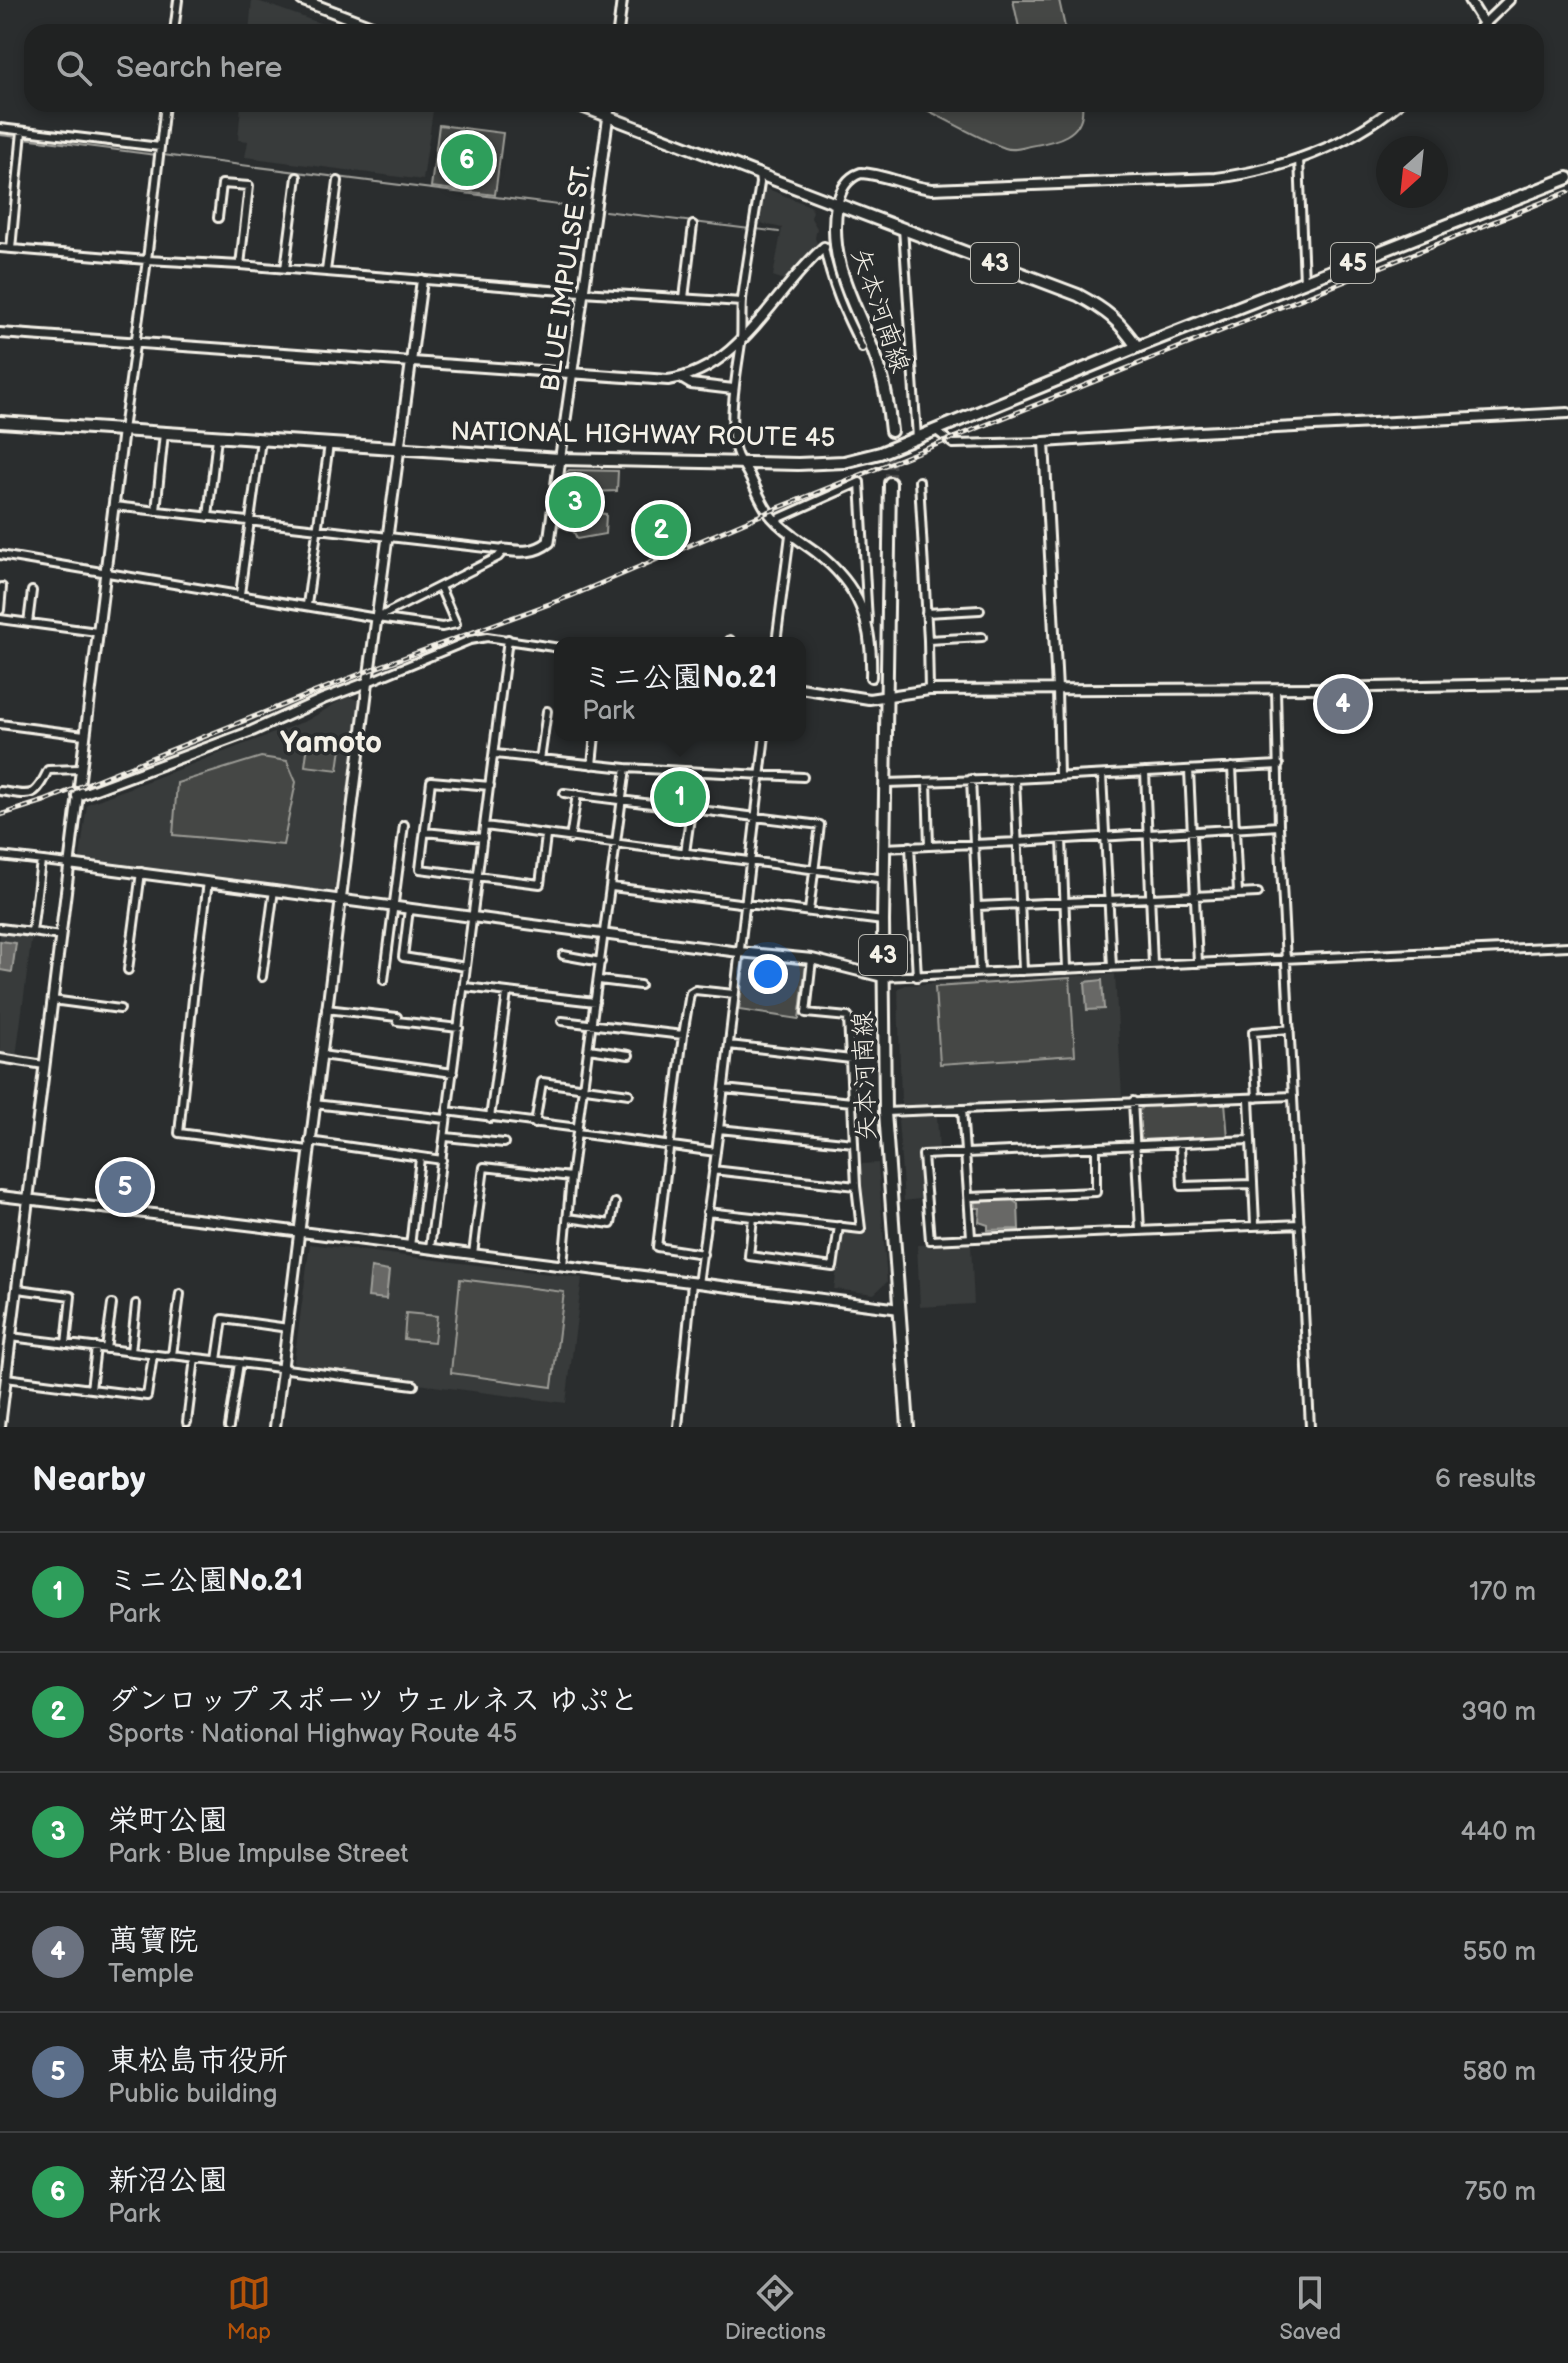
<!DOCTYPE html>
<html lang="en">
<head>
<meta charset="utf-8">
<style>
  body { margin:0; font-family:"Balsamiq Sans","Klee One",sans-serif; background:#282a2a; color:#f1f3f6 }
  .compass { position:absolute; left:1376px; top:136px; width:72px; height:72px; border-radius:50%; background:#202222; box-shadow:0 4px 12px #0003; rotate:207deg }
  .you { position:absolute; left:768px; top:974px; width:28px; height:28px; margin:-20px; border:6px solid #fff; border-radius:50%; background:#1a73e8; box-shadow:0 0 0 12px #1a73e833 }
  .badge { display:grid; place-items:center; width:52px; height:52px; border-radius:50%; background:#b45309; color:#fff; font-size:26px; font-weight:700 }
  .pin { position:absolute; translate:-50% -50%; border:4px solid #fff; box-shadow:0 2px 8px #0006 }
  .popup { position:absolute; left:554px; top:637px; width:252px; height:104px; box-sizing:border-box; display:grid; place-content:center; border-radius:16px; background:#202222; filter:drop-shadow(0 2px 6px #0005); font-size:26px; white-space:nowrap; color:#a2a4a5 }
  .popup b { font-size:30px; color:#f1f3f6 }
  .popup::after { content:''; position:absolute; left:50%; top:100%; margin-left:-16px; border:16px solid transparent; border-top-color:#202222 }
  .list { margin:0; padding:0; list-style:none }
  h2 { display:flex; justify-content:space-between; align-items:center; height:104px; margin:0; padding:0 32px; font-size:34px }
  h2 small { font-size:26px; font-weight:400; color:#a2a4a5 }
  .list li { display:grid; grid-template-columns:52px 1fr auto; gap:24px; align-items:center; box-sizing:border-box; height:120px; padding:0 32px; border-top:2px solid #3d3f40 }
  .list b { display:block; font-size:30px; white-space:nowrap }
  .list p { margin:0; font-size:26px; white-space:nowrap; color:#a2a4a5 }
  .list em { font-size:26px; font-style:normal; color:#a2a4a5 }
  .icon { flex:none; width:44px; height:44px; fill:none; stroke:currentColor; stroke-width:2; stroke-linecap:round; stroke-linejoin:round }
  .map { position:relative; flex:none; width:1568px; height:1427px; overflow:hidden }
  .search { position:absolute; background:#202222; box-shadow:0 4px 12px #0003; left:24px; right:24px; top:24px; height:88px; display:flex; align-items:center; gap:20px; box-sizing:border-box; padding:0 28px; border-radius:24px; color:#a2a4a5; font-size:30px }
  .sheet { height:824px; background:#202222 }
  nav { display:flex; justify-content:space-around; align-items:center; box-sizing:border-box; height:112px; border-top:2px solid #3d3f40; background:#202222; font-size:22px; color:#a2a4a5 }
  nav a { display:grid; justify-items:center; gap:4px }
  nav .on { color:#b45309 }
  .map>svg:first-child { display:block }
  .built { fill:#373a3a }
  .green { fill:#444645; stroke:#9c9c96; stroke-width:2 }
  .water { fill:#676866; stroke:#9f9f9a; stroke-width:2 }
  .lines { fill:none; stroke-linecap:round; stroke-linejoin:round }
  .stream { stroke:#9f9f9a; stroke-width:2 }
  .primary-tunnel { stroke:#484a4a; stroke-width:10; stroke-dasharray:10 5; stroke-linecap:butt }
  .minor-casing { stroke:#f4f1e8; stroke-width:12 }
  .tertiary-casing { stroke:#f4f1e8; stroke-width:14 }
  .secondary-casing { stroke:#f4f1e8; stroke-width:15 }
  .primary-casing { stroke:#f4f1e8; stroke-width:16 }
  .trunk-casing { stroke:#f4f1e8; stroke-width:16 }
  .minor { stroke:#2a2d2e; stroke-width:6 }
  .tertiary { stroke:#2a2d2e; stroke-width:8 }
  .secondary { stroke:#2a2d2e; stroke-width:9 }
  .primary { stroke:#2a2d2e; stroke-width:10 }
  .trunk { stroke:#2a2d2e; stroke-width:10 }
  .rail-casing { stroke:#f4f1e8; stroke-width:5 }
  .rail { stroke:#2a2d2e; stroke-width:2; stroke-dasharray:6; stroke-linecap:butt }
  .labels { text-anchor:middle; stroke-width:7; stroke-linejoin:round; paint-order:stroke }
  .shield { fill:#2a2d2e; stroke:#b7b6b0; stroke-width:2 }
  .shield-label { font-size:24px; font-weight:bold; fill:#f4f1e8 }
  .street-label { font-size:26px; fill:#f4f1e8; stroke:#2a2d2e }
  .quarter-label { font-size:30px; font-weight:bold; fill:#f4f1e8; stroke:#2a2d2e }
</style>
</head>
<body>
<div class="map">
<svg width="1568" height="1427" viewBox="0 0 1568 1427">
  <rect width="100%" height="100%" fill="#2a2d2e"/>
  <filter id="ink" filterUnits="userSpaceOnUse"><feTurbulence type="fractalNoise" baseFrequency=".0125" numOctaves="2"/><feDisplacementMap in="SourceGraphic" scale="16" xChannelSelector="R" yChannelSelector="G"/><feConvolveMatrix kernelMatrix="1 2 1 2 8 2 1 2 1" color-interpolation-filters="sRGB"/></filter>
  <g filter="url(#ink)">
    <!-- built -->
    <path class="built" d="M252,0H255L345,32H249Z
      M241,104H434L423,180L245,157L248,141L238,140Z
      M763,187L810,206L813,211L811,218L817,228L815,238L818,246L784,280L773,276L782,228L759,223Z
      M348,696L360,701L337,889L329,892L85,864L80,857L87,804L308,720Z
      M0,931L32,935L16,1057L0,1055Z
      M1115,974L1122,1097L906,1110L901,1105L898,988L906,985Z
      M937,1115L939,1150L919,1151L920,1199L904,1201L898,1120L902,1116Z
      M878,1163L887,1282L874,1294L834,1289L842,1235L846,1232H865L859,1164Z
      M971,1243L974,1304L920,1307L917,1245Z
      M310,1244L582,1278L566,1403L293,1368Z"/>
    <!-- green -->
    <path class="green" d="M1013,0H1059L1066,32H1020Z
      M920,104H935L945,111L970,104H1082C1086,136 1054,142 1030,146C1022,148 1013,151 1005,148C977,138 951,122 925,109Z
      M439,125L503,133L495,195L431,187Z
      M569,470L618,471L617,491L589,492L586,512L606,514L605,534L577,539L574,532L560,526L565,474Z
      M309,736L342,741L338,770L305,766Z
      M261,757L287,761L296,782L283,845L173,835L177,783Z
      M745,957L806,965L799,1019L739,1010Z
      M1070,978L1075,1055L940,1064L935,987Z
      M1225,1102L1228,1138L1146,1142L1141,1138L1139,1111L1143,1106Z
      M460,1279L564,1292L552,1387L451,1373Z
      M406,1313L437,1316L434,1342L404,1339Z"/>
    <!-- water -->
    <path class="water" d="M0,941L16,943L12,972L0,970Z
      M1102,980L1104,1009L1087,1010L1085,982Z
      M975,1200H1012L1018,1204L1019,1229L988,1230V1225L979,1222L980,1208H976Z
      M371,1268L389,1271L386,1299L368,1297Z"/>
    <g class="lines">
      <!-- stream -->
      <path class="stream" d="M0,135L18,137
        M24,138L156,155
        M163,155L582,208
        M605,211L750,229
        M756,229L779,232"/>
      <!-- primary-tunnel -->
      <path class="primary-tunnel" d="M890,483L891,431"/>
      <defs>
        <path id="minor" d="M174,32L178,0
          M0,128L160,147
          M1299,158L1304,282
          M218,218L222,184L249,186L240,265
          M903,228L917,438
          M824,247C831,284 845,315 862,348
          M0,248L147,260L240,265L550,290L742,302
          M11,249L22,131
          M285,269L297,177
          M326,271L338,181
          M684,298L693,225
          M123,430L147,260L165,104
          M935,430L953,444L1044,442
          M742,463C723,440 737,372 741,343C742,328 741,314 742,299C747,261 754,222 760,183L759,175
          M919,481L928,640L929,690
          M114,506L504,550
          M156,511L164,433
          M208,517L217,437
          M775,520L860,482L868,621
          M0,555L377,618L498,557L504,550
          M240,594L261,440
          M307,605L329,444
          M0,610L2,587
          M926,613L980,610
          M377,618L442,627L456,624L440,587
          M0,619L97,632
          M28,623L32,591
          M928,640L982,637
          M729,643L730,640
          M776,643L790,535
          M368,682L470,640L487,637L560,648
          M1276,688L1279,826L1310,1427
          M1057,689L1059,776
          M0,724L84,735
          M495,754L626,768L803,777
          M540,760L547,711
          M592,765L595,735
          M1232,767L1238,893
          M1189,770L1198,963
          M1145,772L1153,965
          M1102,775L1112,967
          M971,779L980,972
          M1015,779L1023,971
          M927,782L929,845
          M886,783L1015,779L1279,765
          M490,786L431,781L420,869L540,884L546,836
          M0,791C31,795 34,800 48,770L80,769
          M564,793L820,825L809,911
          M485,826L885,879
          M425,832L483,838
          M570,839L577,794
          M1062,839L1067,969
          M910,846L917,977
          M884,848L1018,842L1279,826
          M685,853L691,810
          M0,856L69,864
          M41,861L32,932L60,936
          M208,882L195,979L179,1133L308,1150
          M612,887L883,921
          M978,906L1258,893
          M409,909L403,957L466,967
          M0,928L32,932
          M563,955L601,962
          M128,970L141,872
          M262,977L274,890
          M883,977L1568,946
          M384,980L404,825
          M599,980L640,985
          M465,987L595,1002
          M52,1000L120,1009
          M326,1009L397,1017V1021L459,1028
          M562,1021L683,1035
          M729,1045L851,1059
          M589,1049L629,1055
          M321,1055L453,1073
          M0,1058L44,1065
          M724,1089L852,1102
          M1257,1098L1253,1032L1290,1029
          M1249,1099L1255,1224
          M1133,1101L1140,1230
          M314,1104L446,1119
          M962,1109L971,1237
          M447,1111L578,1128
          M885,1112L1293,1096
          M490,1118L507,993
          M535,1124L542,1082L629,1094
          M719,1129L854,1143
          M577,1133L716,1152
          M446,1137L504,1143
          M1250,1140L923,1155L930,1240L1300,1224
          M309,1141L442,1160
          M1180,1145L1182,1186L1252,1184
          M713,1170L856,1186
          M969,1197L1096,1192V1147
          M707,1212L861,1229L856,1186L848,1017L806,1013L812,959
          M568,1218L611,1224L615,1203
          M753,1218L749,1256L833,1267L839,1226
          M410,1247L420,1158
          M430,1248L508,639
          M473,1254L484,1167L571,1177
          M703,1254L657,1247L683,1035L690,993L695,990L734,994
          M563,1266L571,1177L626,768
          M698,1284L719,1129L765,735
          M18,1289L71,1296L66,1344
          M11,1337L165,1356L172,1355L180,1294
          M96,1347L91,1389L147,1396L153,1355
          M106,1349L112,1304
          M131,1352L136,1304
          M172,1355L239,1363L229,1427
          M217,1360L223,1319L288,1328
          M239,1363L414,1385
          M6,1378L91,1389
          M187,1422L195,1358
          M678,1427L692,1283"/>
        <path id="tertiary" d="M1469,0L1484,24
          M618,32L622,0
          M1476,32L1509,0
          M837,204C841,190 846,178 861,173C885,174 907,187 932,189L1216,178C1280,170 1348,146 1398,104
          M0,333L668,380C741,369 772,293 824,247
          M681,378L691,384L733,389
          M560,459L610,104
          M742,463C754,480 759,502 772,517C785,532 801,541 816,552C860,586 873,623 871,677
          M800,688L869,699L929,690L1324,688L1568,683
          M1057,689L1044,442L1180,433L1568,413
          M77,796L252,731L323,699L368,682
          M69,864L739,952L812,959L883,977
          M0,1196L247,1225L900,1309
          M0,1426L123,430
          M275,1427L368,682L422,280"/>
        <path id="secondary" d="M302,0L386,32
          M575,104L837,204
          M504,550C522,552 535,553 549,542L560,459"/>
        <path id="primary" d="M891,431C889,411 886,390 880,370C862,311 826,270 837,204L1078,295C1106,310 1119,320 1137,347
          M890,483L883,921L885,1112L908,1427"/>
        <path id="trunk" d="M0,422L560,459L798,464L844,462L880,453L1137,347L1568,178"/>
      </defs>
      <!-- minor casing -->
      <use href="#minor" class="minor-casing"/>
      <!-- tertiary casing -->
      <use href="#tertiary" class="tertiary-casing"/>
      <!-- secondary casing -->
      <use href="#secondary" class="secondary-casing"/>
      <!-- primary casing -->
      <use href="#primary" class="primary-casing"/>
      <!-- trunk casing -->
      <use href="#trunk" class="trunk-casing"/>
      <!-- minor -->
      <use href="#minor" class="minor"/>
      <!-- tertiary -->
      <use href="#tertiary" class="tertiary"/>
      <!-- secondary -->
      <use href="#secondary" class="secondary"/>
      <!-- primary -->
      <use href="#primary" class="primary"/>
      <!-- trunk -->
      <use href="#trunk" class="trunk"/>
      <defs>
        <path id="rail" d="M0,815L44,801L370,670L571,596L768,512L1568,192"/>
      </defs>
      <!-- rail casing -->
      <use href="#rail" class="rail-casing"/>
      <!-- rail -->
      <use href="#rail" class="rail"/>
    </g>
  </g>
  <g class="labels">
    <!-- shield labels -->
    <g class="shield">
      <rect x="971" y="243" width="48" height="40" rx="6"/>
      <rect x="1331" y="243" width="44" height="40" rx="6"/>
      <rect x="859" y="935" width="48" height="40" rx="6"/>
    </g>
    <g class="shield-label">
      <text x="995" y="271">43</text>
      <text x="1353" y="271">45</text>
      <text x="883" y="963">43</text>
    </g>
    <!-- street labels -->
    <g class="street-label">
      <text transform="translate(565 278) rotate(-82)" y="9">BLUE IMPULSE ST.</text>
      <text transform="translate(881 310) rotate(71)" y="9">矢本河南線</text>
      <text transform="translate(643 434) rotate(1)" y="9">NATIONAL HIGHWAY ROUTE 45</text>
      <text transform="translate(864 1076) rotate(-92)" y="9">矢本河南線</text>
    </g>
    <!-- quarter labels -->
    <g class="quarter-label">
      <text x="331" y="752">Yamoto</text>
    </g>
  </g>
</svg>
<svg class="compass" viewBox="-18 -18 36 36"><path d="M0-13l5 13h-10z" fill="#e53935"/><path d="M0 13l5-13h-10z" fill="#a2a4a5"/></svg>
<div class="you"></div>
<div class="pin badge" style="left:680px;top:797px;background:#2e9e5b">1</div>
<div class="popup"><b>ミニ公園No.21</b>Park</div>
<div class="pin badge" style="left:661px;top:530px;background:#2e9e5b">2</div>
<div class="pin badge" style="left:575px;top:502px;background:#2e9e5b">3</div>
<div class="pin badge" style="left:1343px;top:704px;background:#6b7280">4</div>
<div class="pin badge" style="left:125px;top:1187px;background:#5c6f8a">5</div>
<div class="pin badge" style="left:467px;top:160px;background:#2e9e5b">6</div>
<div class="search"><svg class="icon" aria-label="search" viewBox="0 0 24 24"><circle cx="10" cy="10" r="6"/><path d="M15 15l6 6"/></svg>Search here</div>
</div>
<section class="sheet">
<h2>Nearby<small>6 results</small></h2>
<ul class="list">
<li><span class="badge" style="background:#2e9e5b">1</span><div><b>ミニ公園No.21</b><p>Park</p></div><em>170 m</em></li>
<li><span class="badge" style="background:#2e9e5b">2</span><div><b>ダンロップ スポーツ ウェルネス ゆぷと</b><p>Sports · National Highway Route 45</p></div><em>390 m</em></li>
<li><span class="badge" style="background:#2e9e5b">3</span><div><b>栄町公園</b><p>Park · Blue Impulse Street</p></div><em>440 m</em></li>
<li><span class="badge" style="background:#6b7280">4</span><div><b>萬寶院</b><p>Temple</p></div><em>550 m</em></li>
<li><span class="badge" style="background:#5c6f8a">5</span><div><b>東松島市役所</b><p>Public building</p></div><em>580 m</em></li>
<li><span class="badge" style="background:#2e9e5b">6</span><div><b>新沼公園</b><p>Park</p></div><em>750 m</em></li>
</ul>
</section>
<nav>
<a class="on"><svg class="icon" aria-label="map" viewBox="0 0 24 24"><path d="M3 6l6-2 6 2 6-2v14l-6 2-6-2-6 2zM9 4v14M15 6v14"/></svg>Map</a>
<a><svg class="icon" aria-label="directions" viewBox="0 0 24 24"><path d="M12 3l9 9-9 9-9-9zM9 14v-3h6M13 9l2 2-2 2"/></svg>Directions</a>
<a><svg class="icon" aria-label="saved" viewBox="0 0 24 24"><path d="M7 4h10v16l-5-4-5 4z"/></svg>Saved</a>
</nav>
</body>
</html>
